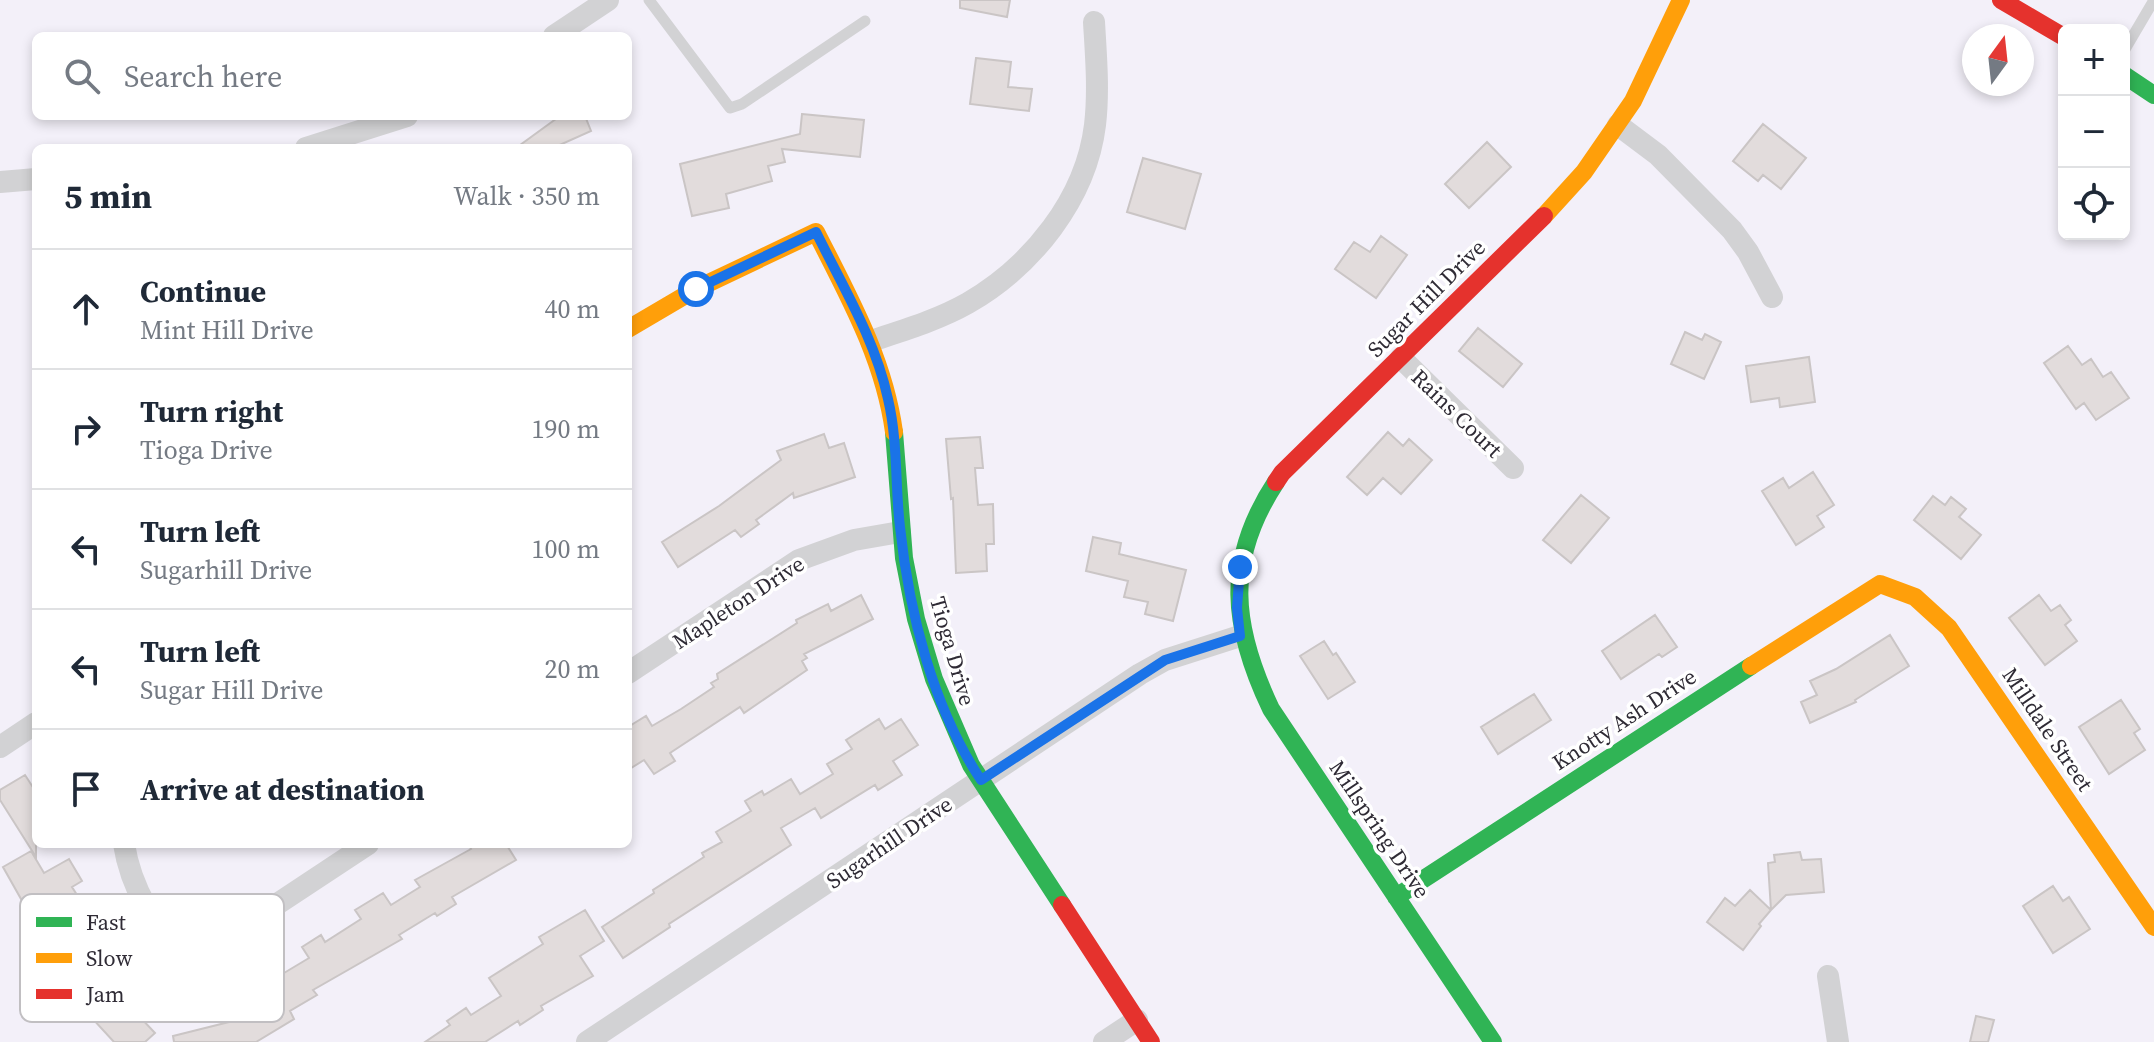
<!DOCTYPE html>
<html lang="en">
<head>
<meta charset="utf-8">
<style>
  body { margin:0; font-family:"Source Serif 4",serif; background:#f2f2f3; color:#1f2937 }
  .controls { position:absolute; right:24px; top:24px; display:grid; overflow:hidden; border-radius:12px; box-shadow:0 4px 12px #0003 }
  .controls button { width:72px; height:72px; display:grid; place-items:center; padding:0; border:0; border-bottom:2px solid #e0e1e3; background:#fff; color:#1f2937; font:40px sans-serif }
  .compass { position:absolute; left:1962px; top:24px; width:72px; height:72px; border-radius:50%; background:#fff; box-shadow:0 4px 12px #0003; rotate:15deg }
  .stop { position:absolute; width:24px; height:24px; margin:-18px; border:6px solid #1a73e8; border-radius:50%; background:#fff }
  .stop.end { background:#1a73e8; border-color:#fff; box-shadow:0 2px 8px #0008 }
  .list { margin:0; padding:0; list-style:none }
  h2 { display:flex; justify-content:space-between; align-items:center; height:104px; margin:0; padding:0 32px; font-size:34px }
  h2 small { font-size:26px; font-weight:400; color:#747a83 }
  .list li { display:grid; grid-template-columns:52px 1fr auto; gap:24px; align-items:center; box-sizing:border-box; height:120px; padding:0 32px; border-top:2px solid #e0e1e3 }
  .list b { display:block; font-size:30px; white-space:nowrap }
  .list p { margin:0; font-size:26px; white-space:nowrap; color:#747a83 }
  .list em { font-size:26px; font-style:normal; color:#747a83 }
  .icon { flex:none; width:44px; height:44px; fill:none; stroke:currentColor; stroke-width:2; stroke-linecap:round; stroke-linejoin:round }
  .map { position:relative; flex:none; width:2154px; height:1042px; overflow:hidden }
  .search { position:absolute; background:#fff; box-shadow:0 4px 12px #0003; left:32px; top:32px; width:600px; height:88px; display:flex; align-items:center; gap:20px; box-sizing:border-box; padding:0 28px; border-radius:12px; color:#747a83; font-size:30px }
  .panel { position:absolute; background:#fff; box-shadow:0 4px 12px #0003; left:32px; top:144px; width:600px; height:704px; border-radius:12px }
  .map>svg:first-child { display:block }
  .building { fill:#e2dcdc; stroke:#cac5c5; stroke-width:2 }
  .lines { fill:none; stroke-linecap:round; stroke-linejoin:round }
  .lane { stroke:#d2d2d4; stroke-width:11 }
  .street { stroke:#d2d2d4; stroke-width:22 }
  .fast { stroke:#30b455; stroke-width:18 }
  .slow { stroke:#ff9f0a; stroke-width:18 }
  .jam { stroke:#e5322d; stroke-width:18 }
  .route { stroke:#1a73e8; stroke-width:10 }
  .labels { text-anchor:middle; stroke-width:7; stroke-linejoin:round; paint-order:stroke }
  .street-label { font-size:22px; fill:#2f2b35; stroke:#fff }
  .key { fill:#fff; stroke:#c1bfc2; stroke-width:2 }
  .key-label { font-size:22px; fill:#2f2b35 }
</style>
</head>
<body>
<div class="map">
<svg width="2154" height="1042" viewBox="0 0 2154 1042">
  <rect width="100%" height="100%" fill="#f3f0f9"/>
  <!-- building -->
  <path class="building" d="M960,0H1010L1007,17L960,8Z
    M976,58L1011,62L1008,87L1032,89L1029,111L970,104Z
    M802,114L864,120L860,157L782,149L785,162L768,166L772,181L726,194L729,208L692,216L680,164L800,134Z
    M560,116H585L591,131L553,148H516Z
    M1763,124L1806,158L1781,189L1763,175L1758,181L1733,161Z
    M1487,142L1511,167L1469,208L1445,184Z
    M1143,158L1201,174L1185,229L1127,212Z
    M1381,236L1407,255L1376,298L1335,269L1354,242L1370,252Z
    M1478,328L1522,364L1503,387L1459,351Z
    M1685,332L1702,340L1705,334L1721,342L1704,379L1671,364Z
    M2068,346L2082,365L2091,359L2103,377L2111,372L2129,398L2096,420L2084,403L2076,409L2044,363Z
    M1809,357L1815,402L1780,407L1779,398L1751,402L1746,366Z
    M1388,432L1403,446L1409,439L1432,460L1401,494L1383,478L1367,495L1347,477Z
    M824,434L829,448L844,443L855,477L794,498L793,493L756,520L759,524L741,537L735,530L678,567L662,542L719,506L781,460L777,451Z
    M980,437L983,468H975L978,505L993,504L994,544H986L987,571L956,573L953,498L951,499L946,439Z
    M1813,472L1834,505L1817,516L1824,527L1796,545L1762,491L1783,478L1789,488Z
    M1581,495L1609,518L1571,563L1543,540Z
    M1933,496L1945,505L1951,497L1966,509L1959,517L1981,535L1961,559L1914,520Z
    M1093,537L1121,543L1119,554L1186,570L1173,621L1145,614L1148,602L1124,597L1128,581L1086,571Z
    M861,595L873,619L804,654L807,658L802,661L807,670L744,713L740,707L670,753L675,761L654,774L644,760L628,770V727L646,716L652,726L681,709L714,687L711,683L718,679L717,674L797,623L796,620L828,604L831,611Z
    M2039,595L2051,611L2060,605L2071,620L2065,625L2077,641L2045,665L2009,618Z
    M1655,615L1677,647L1662,657L1659,654L1621,679L1602,651Z
    M1890,635L1909,666L1855,700L1856,702L1810,723L1801,702L1817,695L1810,681L1836,669Z
    M1324,641L1333,655L1336,653L1355,682L1328,699L1300,656Z
    M1534,694L1551,720L1498,754L1481,727Z
    M2121,700L2140,729L2134,733L2145,750L2109,774L2079,727Z
    M879,719L885,729L901,719L918,745L893,761L902,775L878,790L875,785L821,818L815,808L781,828L791,845L669,924L670,927L623,958L602,927L654,893L653,890L704,857L702,853L722,842L716,832L751,811L745,801L762,791L764,795L791,779L800,794L833,774L827,764L852,749L846,740Z
    M25,775L36,792V857L0,800V790Z
    M468,844H506L516,860L452,897L456,904L437,916L435,913L399,935L402,939L313,990L317,995L290,1011L294,1019L256,1042H174L173,1036L245,1018L239,1007L277,984L274,979L309,958L302,947L321,935L325,942L361,919L355,910L383,893L391,905L420,887L415,880L471,849Z
    M31,851L44,873L69,859L82,881L72,887L98,928L94,930L100,940L98,941L117,966L101,978L125,1009L126,1007L135,1018L138,1015L155,1033L145,1042H114L92,1018L89,1020L55,976L60,973L46,951L61,942L38,906L34,909L30,903L25,906L3,867Z
    M1800,852L1802,860L1821,859L1824,892L1786,895L1771,910L1768,863L1775,862L1774,855Z
    M2053,886L2063,901L2069,897L2090,929L2053,953L2023,906Z
    M1750,890L1771,910L1759,924L1761,926L1743,950L1707,922L1725,898L1735,906Z
    M585,910L604,941L580,956L593,976L541,1006L543,1010L520,1025L518,1021L485,1042H425L450,1025L447,1021L466,1008L471,1015L501,996L489,978L543,944L539,937Z
    M1976,1016L1994,1020L1988,1042H1970Z"/>
  <g class="lines">
    <!-- lane -->
    <path class="lane" d="M649,0L730,108L742,104L865,21
      M2124,51L2154,0"/>
    <!-- street -->
    <path class="street" d="M554,36L608,0
      M1618,125L1658,155L1732,230L1748,252L1772,297
      M306,148L407,116
      M0,182L36,179
      M871,341C904,330 938,320 968,303C1032,266 1086,199 1095,125C1099,91 1096,56 1094,22
      M1401,358L1513,468
      M628,673L799,560L854,540L900,532
      M0,747L36,723
      M124,844C131,891 157,927 185,965L368,844
      M1828,976L1838,1042
      M587,1042L1140,674L1165,660L1240,636
      M1104,1042L1137,1020"/>
    <!-- fast -->
    <path class="fast" d="M2124,75L2154,95
      M894,432L904,558L916,619L934,679L971,765L1062,905
      M1276,482C1224,561 1232,627 1271,709L1493,1042
      M1396,897L1751,666"/>
    <!-- slow -->
    <path class="slow" d="M1544,216L1584,172L1633,101L1681,0
      M628,329L696,289L816,232C849,297 884,359 894,432
      M1751,666L1880,584L1915,597L1949,628L2154,927"/>
    <!-- jam -->
    <path class="jam" d="M2001,0L2064,37
      M1276,482L1282,473L1544,216
      M1062,905L1151,1042"/>
  </g>
  <g class="lines">
    <!-- route -->
    <path class="route" d="M696,289L816,232C843,287 875,339 888,399C898,441 895,485 900,527C909,612 933,708 981,780L1165,660L1240,636L1237,608L1240,567"/>
  </g>
  <g class="labels">
    <!-- street labels -->
    <g class="street-label">
      <text transform="translate(1426 298) rotate(-45)" y="8">Sugar Hill Drive</text>
      <text transform="translate(1457 413) rotate(44)" y="8">Rains Court</text>
      <text transform="translate(738 602) rotate(-33)" y="8">Mapleton Drive</text>
      <text transform="translate(953 651) rotate(74)" y="8">Tioga Drive</text>
      <text transform="translate(1624 719) rotate(-33)" y="8">Knotty Ash Drive</text>
      <text transform="translate(2048 729) rotate(56)" y="8">Milldale Street</text>
      <text transform="translate(1380 829) rotate(56)" y="8">Millspring Drive</text>
      <text transform="translate(889 842) rotate(-34)" y="8">Sugarhill Drive</text>
    </g>
  </g>
  <!-- legend -->
  <rect x="20" y="894" width="264" height="128" rx="12" class="key"/>
  <rect x="36" y="917" width="36" height="10" fill="#30b455"/>
  <rect x="36" y="953" width="36" height="10" fill="#ff9f0a"/>
  <rect x="36" y="989" width="36" height="10" fill="#e5322d"/>
  <g class="key-label">
    <text x="86" y="930">Fast</text>
    <text x="86" y="966">Slow</text>
    <text x="86" y="1002">Jam</text>
  </g>
</svg>
<div class="controls">
<button>+</button>
<button>−</button>
<button><svg class="icon" aria-label="locate" viewBox="0 0 24 24"><circle cx="12" cy="12" r="6"/><path d="M12 2v4M12 18v4M2 12h4M18 12h4"/></svg></button>
</div>
<svg class="compass" viewBox="-18 -18 36 36"><path d="M0-13l5 13h-10z" fill="#e53935"/><path d="M0 13l5-13h-10z" fill="#747a83"/></svg>
<div class="stop" style="left:696px;top:289px"></div>
<div class="stop end" style="left:1240px;top:567px"></div>
<div class="search"><svg class="icon" aria-label="search" viewBox="0 0 24 24"><circle cx="10" cy="10" r="6"/><path d="M15 15l6 6"/></svg>Search here</div>
<section class="panel">
<h2>5 min<small>Walk · 350 m</small></h2>
<ul class="list">
<li><svg class="icon" aria-label="ahead" viewBox="0 0 24 24"><path d="M12 20V5M6 11l6-6 6 6"/></svg><div><b>Continue</b><p>Mint Hill Drive</p></div><em>40 m</em></li>
<li><svg class="icon" aria-label="right" viewBox="0 0 24 24"><path d="M7 20v-9h11M14 6l5 5-5 5"/></svg><div><b>Turn right</b><p>Tioga Drive</p></div><em>190 m</em></li>
<li><svg class="icon" aria-label="left" viewBox="0 0 24 24"><path d="M17 20v-9H6M10 6l-5 5 5 5"/></svg><div><b>Turn left</b><p>Sugarhill Drive</p></div><em>100 m</em></li>
<li><svg class="icon" aria-label="left" viewBox="0 0 24 24"><path d="M17 20v-9H6M10 6l-5 5 5 5"/></svg><div><b>Turn left</b><p>Sugar Hill Drive</p></div><em>20 m</em></li>
<li><svg class="icon" aria-label="arrive" viewBox="0 0 24 24"><path d="M6 21V4h12l-3 4 3 4H6"/></svg><div><b>Arrive at destination</b></div></li>
</ul>
</section>
</div>
</body>
</html>
